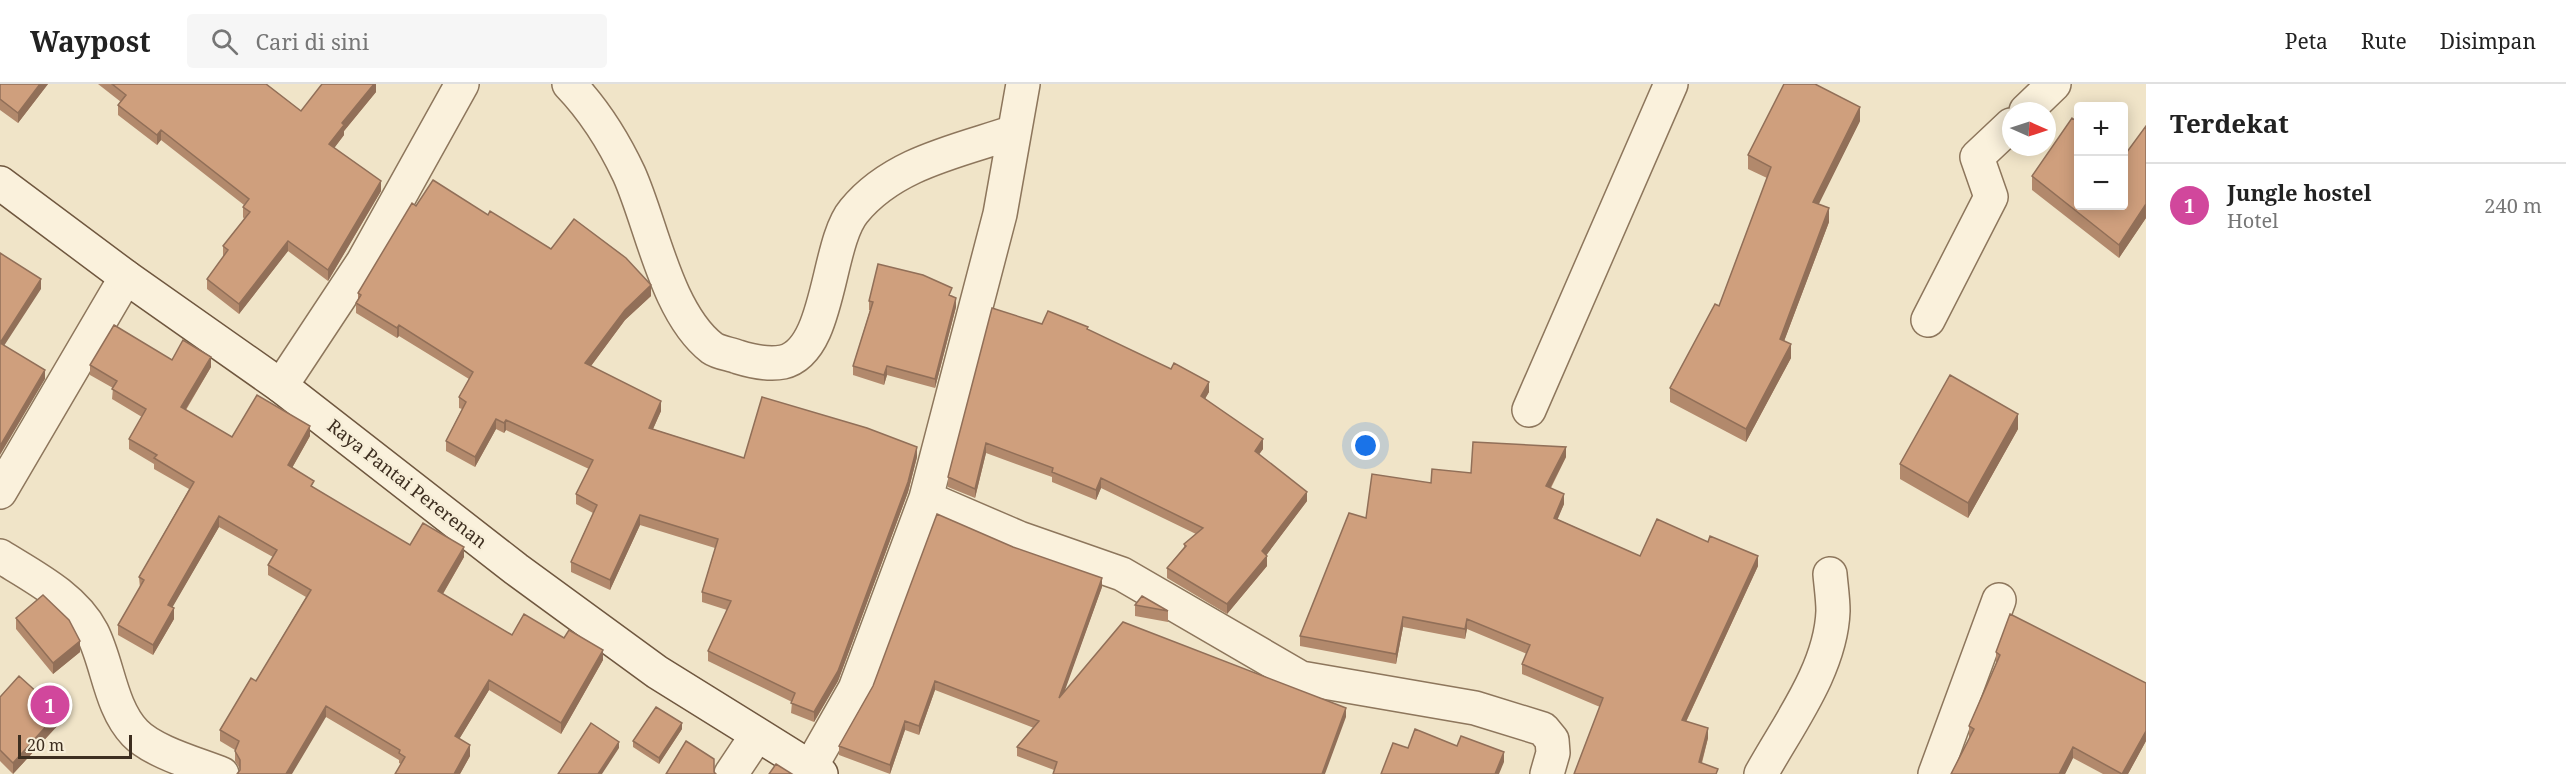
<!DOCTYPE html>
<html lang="id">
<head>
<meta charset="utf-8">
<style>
  body { margin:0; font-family:"Noto Serif",serif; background:#f6f6f6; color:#222 }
  .controls { position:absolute; right:18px; top:18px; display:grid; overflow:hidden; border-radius:6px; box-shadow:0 3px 15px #0003 }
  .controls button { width:54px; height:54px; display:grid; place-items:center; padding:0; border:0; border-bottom:2px solid #e0e0e0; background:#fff; color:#222; font:30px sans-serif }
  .compass { position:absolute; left:2002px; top:18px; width:54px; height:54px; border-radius:50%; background:#fff; box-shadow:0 3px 15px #0003; rotate:93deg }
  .scale { position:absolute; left:18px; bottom:15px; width:114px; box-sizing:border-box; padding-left:6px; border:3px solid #3d2e20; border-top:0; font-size:16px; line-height:21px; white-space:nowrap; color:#3d2e20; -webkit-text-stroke:4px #f7eed8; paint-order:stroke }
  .you { position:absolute; left:1366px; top:362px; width:21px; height:21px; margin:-15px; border:4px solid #fff; border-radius:50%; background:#1a73e8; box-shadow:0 0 0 9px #1a73e833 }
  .badge { display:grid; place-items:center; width:39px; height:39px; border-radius:50%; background:#9e2a2b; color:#fff; font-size:20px; font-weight:700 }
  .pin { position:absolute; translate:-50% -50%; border:3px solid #fff; box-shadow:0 2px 6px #0006 }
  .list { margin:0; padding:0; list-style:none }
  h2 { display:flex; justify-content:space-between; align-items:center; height:78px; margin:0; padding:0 24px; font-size:26px }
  h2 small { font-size:20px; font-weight:400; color:#767676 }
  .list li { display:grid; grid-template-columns:39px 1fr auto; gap:18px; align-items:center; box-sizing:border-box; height:84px; padding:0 24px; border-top:2px solid #e0e0e0 }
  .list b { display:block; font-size:22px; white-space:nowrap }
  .list p { margin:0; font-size:20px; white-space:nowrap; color:#767676 }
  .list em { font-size:20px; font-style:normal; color:#767676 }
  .icon { flex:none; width:33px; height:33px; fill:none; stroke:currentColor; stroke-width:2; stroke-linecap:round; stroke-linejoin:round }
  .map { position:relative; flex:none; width:2146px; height:690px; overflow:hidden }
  header { display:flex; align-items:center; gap:36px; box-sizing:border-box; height:84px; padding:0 30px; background:#fff; border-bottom:2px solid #e0e0e0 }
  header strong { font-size:28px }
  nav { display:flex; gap:33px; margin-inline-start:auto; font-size:21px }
  .search { width:420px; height:54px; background:#f6f6f6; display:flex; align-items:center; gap:15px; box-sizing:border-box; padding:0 21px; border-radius:6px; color:#767676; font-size:22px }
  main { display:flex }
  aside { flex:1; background:#fff }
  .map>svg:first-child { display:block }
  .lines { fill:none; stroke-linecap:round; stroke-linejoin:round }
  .street-casing { stroke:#8d765c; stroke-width:36 }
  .secondary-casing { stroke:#6f573f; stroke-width:36 }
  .street { stroke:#faf1dc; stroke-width:33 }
  .secondary { stroke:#faf1dc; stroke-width:33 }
  .wall { fill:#b2896c }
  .shaded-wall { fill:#916f58 }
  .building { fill:#cf9f7d; stroke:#916f58; stroke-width:1.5 }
  .labels { text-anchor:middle; stroke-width:5; stroke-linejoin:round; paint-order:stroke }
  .street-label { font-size:18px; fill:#3d2e20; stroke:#f7eed8 }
</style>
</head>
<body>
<header>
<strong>Waypost</strong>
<div class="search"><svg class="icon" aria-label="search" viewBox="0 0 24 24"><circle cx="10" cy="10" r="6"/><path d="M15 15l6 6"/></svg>Cari di sini</div>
<nav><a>Peta</a><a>Rute</a><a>Disimpan</a></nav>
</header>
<main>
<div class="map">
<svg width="2146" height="690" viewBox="0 0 2146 690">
  <rect width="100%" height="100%" fill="#f0e4c8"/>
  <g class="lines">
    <defs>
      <path id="street" d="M569,0C595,27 613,56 629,90C652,141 666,228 712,264C719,269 731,270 738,273C751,277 769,281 783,278C831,267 826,160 854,127C893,79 958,67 1014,48
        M2026,27L2054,0
        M1928,236L1991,113L1977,73L2011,41
        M281,302L363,178L462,0
        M1529,326L1671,0
        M0,408L126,193
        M926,414L1000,130L1023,0
        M0,472C32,492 74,513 92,548C108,579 110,623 135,649C153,668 197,680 222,690
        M810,684L855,605L926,414L1019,454L1122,490L1301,594L1475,624L1543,645L1552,656L1553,669L1547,690
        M731,690L757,651
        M1761,690C1788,641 1831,585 1833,527C1833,515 1831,502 1830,490
        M1935,690L1999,516"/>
      <path id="secondary" d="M0,99L126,193L281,302L516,485L657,588L821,690"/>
    </defs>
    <!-- street casing -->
    <use href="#street" class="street-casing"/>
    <!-- secondary casing -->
    <use href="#secondary" class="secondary-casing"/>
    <!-- street -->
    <use href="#street" class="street"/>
    <!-- secondary -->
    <use href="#secondary" class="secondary"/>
  </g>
  <!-- wall -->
  <path class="wall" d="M0,0H48L18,39L0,26Z
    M98,0H266L301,27L376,0V8L344,47V51L334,64L381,107L328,197L288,167L239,230L207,205V195L223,173V162L244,135L243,133V123L244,121L161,56L157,61L118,31V21L121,18Z
    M1860,37L1818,120L1829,138L1784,257L1791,274L1746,358L1670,318V304L1719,222L1767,94L1748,85V71Z
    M2146,42V134L2119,174L2032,106V92L2124,122Z
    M416,122L488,131L551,165L651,212L625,236L591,282L661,327L653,345L744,374L917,373L908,408L838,597L814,638L791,629L792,618L708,577V567L727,526L702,518V508L715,464L640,441L610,506L571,488V478L593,429L576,420V410L589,385L506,346L504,349L496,345L475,383L446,367V357L462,325L459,324V313L469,295L399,252L397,254L356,229V219L358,216V209Z
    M952,212L956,223L935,304L887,291L884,301L853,291V282L870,226H869V217Z
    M1042,240L1088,246L1209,308L1205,314L1263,365L1259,370L1307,417L1266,471L1267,482L1227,530L1167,494V484L1184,463V460L1196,450L1101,404L1096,416L1052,398V393L986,369L975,414L948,403V393Z
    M172,276L211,283L186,326L232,353L310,352L292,384L314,404L410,461L464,473L443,510L512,551L603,576L561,650L489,606L459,655L470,672L460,690H395L401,680L399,679V676L326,633L240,685L235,677V666L220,657V646L256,597L306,513L268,491V481L273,473L219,443L172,523L174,535L153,571L118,551V541L140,504L139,493L189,405L154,385V380L129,365V355L142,333L112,315L113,304L90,291V281Z
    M2018,345L1968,434L1900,395V380Z
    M1566,373L1551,404L1564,420L1557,435L1640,472L1758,482L1686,638L1708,654L1702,679L1718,690L1600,623L1522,590V580L1527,570L1467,545L1465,555L1403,543L1396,580L1300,562V552L1366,434L1431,399L1471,389Z
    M1102,503L1064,607L1346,633L1054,686L1017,672V663L1034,644L935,606L919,651L905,646L890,690L839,671V662L873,602Z
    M1135,521L1168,527V538L1135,532Z
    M16,534L80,568L53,590L16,545Z
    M1996,568L2146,599V657L2128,690H2103L2073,674L2065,690H1951L1970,653H1969V642L1996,579Z
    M0,613L59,640L13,690L0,677Z
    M682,645L659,680L633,663V657Z"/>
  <!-- shaded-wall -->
  <path class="shaded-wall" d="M40,0H48L18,39V29Z
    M374,0H376V8L344,47V51L329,71V60L342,39Z
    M1860,23V37L1813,132V118Z
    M161,46V56L157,61V51Z
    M381,97V107L328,197V186Z
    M2146,120V134L2119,174V161Z
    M1829,124V138L1780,268V255Z
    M288,157V167L239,230V220Z
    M41,195V205L0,268V259Z
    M651,201V212L625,236L585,290V279L625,226Z
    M956,214V223L935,304V295Z
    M399,241V252L397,254V244Z
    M1791,260V274L1746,358V345Z
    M211,273V283L181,333V323Z
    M887,282V291L884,301V291Z
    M45,286V295L0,371V362Z
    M1209,298V308L1201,322V312Z
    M661,317V327L649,354V344Z
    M2018,330V345L1968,434V419Z
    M496,335V345L475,383V373Z
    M506,336V346L504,349V339Z
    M310,342V352L288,391V381Z
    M1263,355V365L1255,376V367Z
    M986,359V369L975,414V405Z
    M917,363V373L908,408L838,597L814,638V628Z
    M1566,363V373L1546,412V402Z
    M1101,394V404L1096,416V406Z
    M1307,408V417L1262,477V467Z
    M1564,410V420L1554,444V434Z
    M640,431V441L610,506V496Z
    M219,432V443L168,531V521Z
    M464,463V473L438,518V507Z
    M1267,472V482L1227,530V520Z
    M1758,472V482L1682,646V636Z
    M1102,494V503L1059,623V614Z
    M174,524V535L153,571V561Z
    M1403,533V543L1396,580V570Z
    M1467,535V545L1465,555V545Z
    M80,557V568L53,590V579Z
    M603,566V576L561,650V639Z
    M489,596V606L455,662V652Z
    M935,597V606L919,651V642Z
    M326,622V633L292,690H286Z
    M1346,624V633L1325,690H1322Z
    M59,628V640L13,690V679Z
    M905,637V646L890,690V681Z
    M682,639V645L659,680V674Z
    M1708,644V654L1699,688V678Z
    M2146,647V657L2128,690H2122Z
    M619,658V664L602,690H598Z
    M470,661V672L460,690H454Z
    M2073,663V674L2065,690H2059Z
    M1504,668V678L1499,690H1495Z"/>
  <!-- building -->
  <path class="building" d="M0,0H40L18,29L0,15Z
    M112,0H266L301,27L322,0H374L342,39L344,41L329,60L381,97L328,186L288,157L239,220L207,195L228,166L223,162L250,128L243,123L249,115L161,46L157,51L118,21L126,11Z
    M1784,0H1815L1860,23L1813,118L1829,124L1780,255L1791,260L1746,345L1670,304L1715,220L1719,222L1771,83L1748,71Z
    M2072,34L2079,39V122H2124V72L2146,42V120L2119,161L2032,92Z
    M433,96L488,131L490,127L551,165L574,135L626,174L651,201L625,226L585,279L661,317L649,344L744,374L762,313L867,344L917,363L908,398L838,587L814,628L791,619L795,609L708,567L731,517L702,508L718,455L640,431L610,496L571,478L597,421L576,410L593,376L506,336L504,339L496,335L475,373L446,357L466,318L459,313L473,288L399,241L397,244L356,219L361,211L358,209L412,119L416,122Z
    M0,169L41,195L0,259Z
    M878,180L923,191L952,204L949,211L956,214L935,295L887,282L884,291L853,282L873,218L869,217Z
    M992,224L1042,240L1048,227L1088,243L1087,245L1171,285L1174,279L1209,298L1201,312L1263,355L1255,367L1307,408L1262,467L1267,472L1227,520L1167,484L1186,462L1184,460L1203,444L1101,394L1096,406L1052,388L1053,384L986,359L975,405L948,393Z
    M114,241L172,276L183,256L211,273L181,323L232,353L257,311L310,342L288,381L314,397L311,402L410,461L423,439L464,463L438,507L512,551L524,530L564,554L569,546L603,566L561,639L489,596L455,652L470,661L454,690H395L405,673L399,669L400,666L326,622L286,690H237L240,686V676L235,667L239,657L220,646L251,594L256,597L311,506L268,481L277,466L219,432L168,521L174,524L153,561L118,541L144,496L139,493L194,398L154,374L157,371L129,355L146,325L112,305L117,297L90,281Z
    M0,259L45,286L0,362Z
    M1950,291L2018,330L1968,419L1900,380Z
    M1473,358L1566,363L1546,402L1564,410L1554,434L1640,472L1657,435L1708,458L1710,452L1758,472L1682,636L1708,644L1699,678L1718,685L1716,690H1574L1603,614L1522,580L1530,561L1467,535L1465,545L1403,533L1396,570L1300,552L1349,429L1366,434L1372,390L1431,399L1432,385L1471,389Z
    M937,430L1013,463L1102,494L1059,614L1123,538L1346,624L1322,690H1053L1057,678L1017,663L1039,637L935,597L919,642L905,637L890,681L839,662L873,602Z
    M43,511L69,536L80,557L53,579L16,534Z
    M1142,512L1168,527L1135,521Z
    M2010,530L2146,599V647L2122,690L2073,663L2059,690H1951L1974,645L1969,642L2000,571L1996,568Z
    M19,592L59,628L13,679L0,666V613Z
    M656,623L682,639L659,674L633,657Z
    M591,639L619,658L598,690H558Z
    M1415,645L1457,662L1461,652L1504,668L1495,690H1381L1393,659L1408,664Z
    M686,657L714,675V688L716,690H666Z
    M776,680L792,690H769Z"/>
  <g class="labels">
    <!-- street labels -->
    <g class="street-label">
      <text transform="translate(407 400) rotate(38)" y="6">Raya Pantai Pererenan</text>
    </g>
  </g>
</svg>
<div class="controls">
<button>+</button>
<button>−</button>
</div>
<svg class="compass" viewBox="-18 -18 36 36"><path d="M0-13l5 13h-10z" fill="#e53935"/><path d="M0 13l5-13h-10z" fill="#767676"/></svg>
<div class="scale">20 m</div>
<div class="you"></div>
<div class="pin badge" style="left:50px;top:621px;background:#d1479c">1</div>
</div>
<aside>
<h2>Terdekat<small></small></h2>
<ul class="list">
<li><span class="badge" style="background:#d1479c">1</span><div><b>Jungle hostel</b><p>Hotel</p></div><em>240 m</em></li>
</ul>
</aside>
</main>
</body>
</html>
